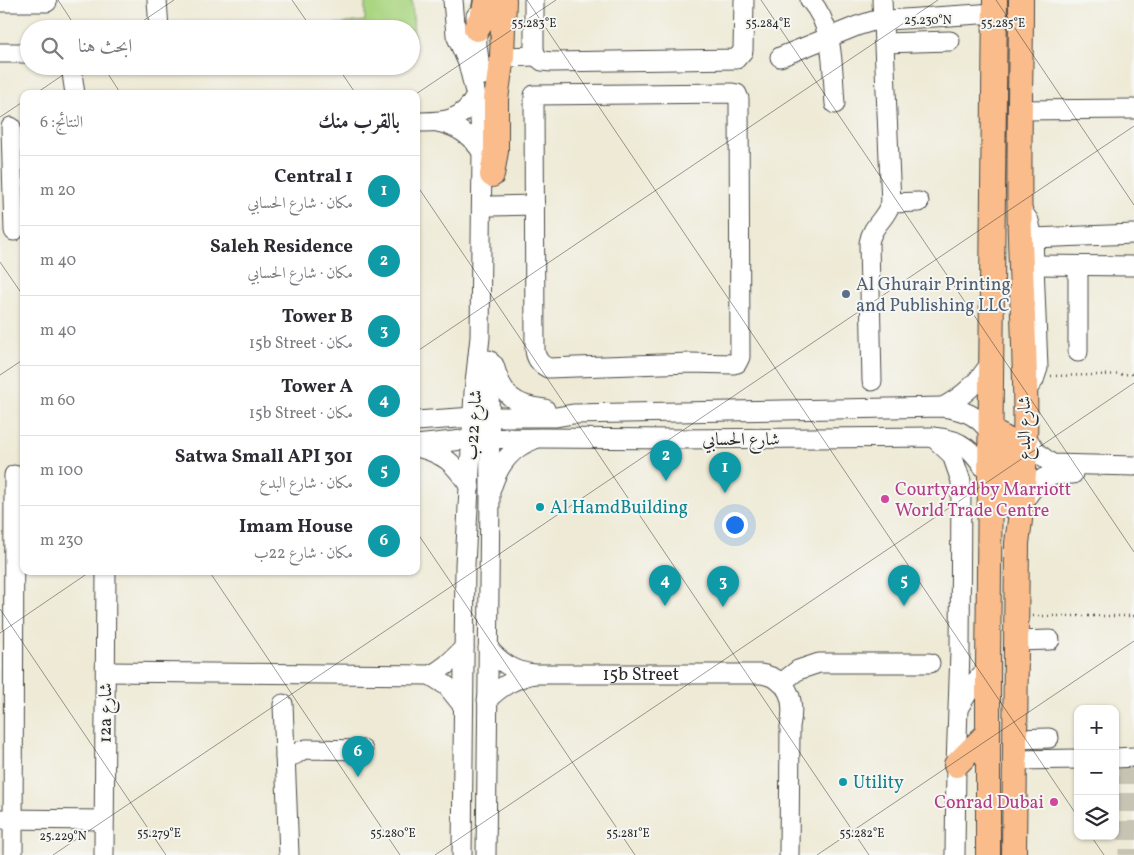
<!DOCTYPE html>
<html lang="ar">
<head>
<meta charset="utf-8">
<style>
  body { margin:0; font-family:Vollkorn,Amiri,serif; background:#f7f7f7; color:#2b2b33; direction:rtl }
  .controls { position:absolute; right:15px; bottom:15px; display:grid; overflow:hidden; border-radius:10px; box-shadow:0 1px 4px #0004 }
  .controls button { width:45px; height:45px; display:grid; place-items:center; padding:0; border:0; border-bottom:1px solid #e1e1e2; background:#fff; color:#2b2b33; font:25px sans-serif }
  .you { position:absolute; left:734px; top:524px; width:18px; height:18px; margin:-12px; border:4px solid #fff; border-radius:50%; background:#1a73e8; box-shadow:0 0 0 8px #1a73e833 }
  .badge { display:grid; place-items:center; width:32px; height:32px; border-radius:50%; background:#1a73e8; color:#fff; font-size:16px; font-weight:700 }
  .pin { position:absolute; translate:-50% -41px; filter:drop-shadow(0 1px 2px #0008) }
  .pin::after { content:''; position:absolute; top:26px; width:18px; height:15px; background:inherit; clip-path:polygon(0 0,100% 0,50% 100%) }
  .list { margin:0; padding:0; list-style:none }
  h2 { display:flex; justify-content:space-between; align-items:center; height:65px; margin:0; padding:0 20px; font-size:21px }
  h2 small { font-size:16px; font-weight:400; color:#7c7c81 }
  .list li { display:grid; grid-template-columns:32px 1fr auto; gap:15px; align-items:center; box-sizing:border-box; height:70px; padding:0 20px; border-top:1px solid #e1e1e2 }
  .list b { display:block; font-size:19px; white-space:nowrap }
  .list p { margin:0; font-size:16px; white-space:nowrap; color:#7c7c81 }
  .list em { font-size:16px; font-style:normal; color:#7c7c81 }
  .icon { flex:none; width:28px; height:28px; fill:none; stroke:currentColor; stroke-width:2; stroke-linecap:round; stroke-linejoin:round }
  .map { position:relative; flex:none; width:1134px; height:855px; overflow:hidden; direction:ltr }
  .search { position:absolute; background:#fff; box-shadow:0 1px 4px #0004; left:20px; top:20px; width:400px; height:55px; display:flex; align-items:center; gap:12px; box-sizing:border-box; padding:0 18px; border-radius:28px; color:#7c7c81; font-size:19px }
  .panel { position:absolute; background:#fff; box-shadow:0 1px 4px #0004; left:20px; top:90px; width:400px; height:485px; border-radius:10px; direction:rtl }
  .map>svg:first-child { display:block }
  .green { fill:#aad682; stroke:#6a8056 }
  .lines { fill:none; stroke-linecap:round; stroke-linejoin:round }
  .minor-tunnel { stroke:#c7c4b4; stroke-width:19; stroke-dasharray:19 9; stroke-linecap:butt }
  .minor-casing { stroke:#484845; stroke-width:21 }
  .major-casing { stroke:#484845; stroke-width:26 }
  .highway-casing { stroke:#484845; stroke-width:29 }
  .path { stroke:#484845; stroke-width:2.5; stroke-dasharray:1 4; stroke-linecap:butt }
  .minor { stroke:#fff; stroke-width:19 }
  .major { stroke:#f9bc8a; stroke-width:24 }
  .highway { stroke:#f9bc8a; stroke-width:26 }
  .ticks { fill:none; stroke:#2b2b2b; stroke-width:1; stroke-opacity:0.45 }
  .service-dot { fill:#5c6f8a; stroke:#f6f6f2; stroke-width:2 }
  .hotel-dot { fill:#d1479c; stroke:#f6f6f2; stroke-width:2 }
  .culture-dot { fill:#0f9aa8; stroke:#f6f6f2; stroke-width:2 }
  .labels { text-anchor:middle; stroke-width:4; stroke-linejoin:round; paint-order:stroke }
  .service-label { font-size:18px; fill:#4e5e75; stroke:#f6f6f2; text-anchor:start }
  .street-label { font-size:18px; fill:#2b2b2b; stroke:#f6f6f2 }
  .hotel-label { font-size:18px; fill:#b23c85; stroke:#f6f6f2; text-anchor:start }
  .culture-label { font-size:18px; fill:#0d838f; stroke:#f6f6f2; text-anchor:start }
  .ticks-label { font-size:12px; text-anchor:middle; fill:#2b2b2b; stroke:#f6f6f2; stroke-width:4; stroke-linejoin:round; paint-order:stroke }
</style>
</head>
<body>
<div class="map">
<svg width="1134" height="855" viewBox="0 0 1134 855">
  <rect width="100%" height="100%" fill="#f6f6f2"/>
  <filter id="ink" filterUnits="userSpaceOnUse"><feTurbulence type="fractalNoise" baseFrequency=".02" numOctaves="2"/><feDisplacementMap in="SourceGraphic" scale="10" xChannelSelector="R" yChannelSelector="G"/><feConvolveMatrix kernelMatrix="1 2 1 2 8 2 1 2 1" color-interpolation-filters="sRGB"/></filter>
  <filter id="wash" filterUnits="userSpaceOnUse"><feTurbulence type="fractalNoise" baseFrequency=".0096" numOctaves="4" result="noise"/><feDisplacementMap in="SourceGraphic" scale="20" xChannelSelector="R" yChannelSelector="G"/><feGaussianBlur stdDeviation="1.12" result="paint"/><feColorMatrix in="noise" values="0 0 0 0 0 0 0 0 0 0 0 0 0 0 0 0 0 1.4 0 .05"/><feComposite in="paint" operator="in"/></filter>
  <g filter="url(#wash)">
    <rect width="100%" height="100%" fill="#eeead6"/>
    <!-- green -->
    <path class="green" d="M365,0H412L415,51H411V29H319V26L365,21Z"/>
  </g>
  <g filter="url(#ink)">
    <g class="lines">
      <!-- minor-tunnel -->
      <path class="minor-tunnel" d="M1128,765V855"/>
      <defs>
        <g id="minor">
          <path d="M157,0L159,29"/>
          <path d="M453,0L456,35L468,63L476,96L480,119L482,152L480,337L474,392L465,565L462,855"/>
          <path d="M534,0V49L536,56L542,61L552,62L736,59L743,51L744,0"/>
          <path d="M810,0C835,28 832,69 835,104"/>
          <path d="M0,2H47"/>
          <path d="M476,16L477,45L481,76"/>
          <path d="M884,43L950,41"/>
          <path d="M0,53H29"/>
          <path d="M502,57L536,56"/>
          <path d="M780,57L857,26L873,21L995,13"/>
          <path d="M71,66L75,94"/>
          <path d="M732,93L737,94L739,99L740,357L737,363L733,364L690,363L548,368C540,364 536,359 535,350L534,95Z"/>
          <path d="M1020,110L1134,109"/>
          <path d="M416,122C443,122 462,122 476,96"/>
          <path d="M437,122C457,126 471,135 482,152"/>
          <path d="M11,127L14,231"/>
          <path d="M891,203L919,202"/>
          <path d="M491,206L535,205"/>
          <path d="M1020,208L1029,221L1033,238L1038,368L1034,380L1025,392"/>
          <path d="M1033,238L1134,234"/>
          <path d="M1034,265L1134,266"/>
          <path d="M1078,352V266"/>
          <path d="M494,365C502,395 514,406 545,409"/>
          <path d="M872,381L869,243C872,225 885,220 891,203L882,0"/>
          <path d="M943,407C964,396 979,382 991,362"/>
          <path d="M416,421L473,417H556L573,414L943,407C964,410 978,415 990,433"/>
          <path d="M1024,433L1035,451L1052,464L1134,466"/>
          <path d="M933,437L952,455L961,481L960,652L956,765L955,855"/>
          <path d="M416,445L472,439L542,438L678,439L933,437C964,439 973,452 990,476"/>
          <path d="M417,447C445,454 454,463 470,487"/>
          <path d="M492,486C499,464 511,448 533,440"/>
          <path d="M1023,502C1041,477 1041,474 1073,474"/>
          <path d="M1017,641L1050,640"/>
          <path id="s1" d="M488,648C501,663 513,671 533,674H761C791,679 795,702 790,727L789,855"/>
          <path d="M106,672L430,675C444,669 453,659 464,648"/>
          <path d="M430,675L447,686L463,706"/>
          <path d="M781,683L798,670L819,663H930"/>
          <path d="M487,700C501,686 514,679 533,674"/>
          <path d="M283,704L289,855"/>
          <path d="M959,707L974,683L988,668"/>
          <path d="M1015,739L1049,738"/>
          <path d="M285,757C300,756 296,751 306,749L363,750"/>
          <path d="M1115,758L1134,757"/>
          <path d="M1015,760L1078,759"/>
          <path d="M0,819L104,820"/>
          <path d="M13,855L14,475"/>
          <path d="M104,855L106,571"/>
          <path d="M486,855L490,497L489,360"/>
        </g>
        <path id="major" d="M492,175L496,151V99L502,57L504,0
          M996,434L1004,438L1005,442L1009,505
          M956,765L988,733
          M988,855V668L995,0
          M1014,855L1017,543C1032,443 1023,339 1020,238C1018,159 1021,79 1021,0"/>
        <path id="highway" d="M477,28L485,12L487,0"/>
      </defs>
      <!-- minor casing -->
      <use href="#minor" class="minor-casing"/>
      <!-- major casing -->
      <use href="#major" class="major-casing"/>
      <!-- highway casing -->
      <use href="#highway" class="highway-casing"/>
      <!-- path -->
      <path class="path" d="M1051,376L1134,374
        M1033,616H1134"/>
      <!-- minor -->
      <use href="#minor" class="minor"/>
      <!-- major -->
      <use href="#major" class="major"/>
      <!-- highway -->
      <use href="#highway" class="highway"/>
    </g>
  </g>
  <!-- ticks -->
  <path class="ticks" d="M58,0L77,29M292,0L312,29M527,0L1078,817M761,0L1134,552M996,0L1134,205M131,29L174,0M103,66L121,94M337,66L356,94M35,94L76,66M416,94L556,0M0,117L24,101M416,184L869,855M0,262L24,297M416,352L938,0M0,375L24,359M416,531L635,855M209,571L400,855M0,609L166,855M0,633L91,571M1091,836L1104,855M53,855L1134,126M435,855L1134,383M817,855L1134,641"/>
  <!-- markers -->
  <circle class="service-dot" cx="846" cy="294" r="5"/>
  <g class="hotel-dot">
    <circle cx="885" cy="499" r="5"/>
    <circle cx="1054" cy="802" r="5"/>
  </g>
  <g class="culture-dot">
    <circle cx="540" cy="507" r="5"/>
    <circle cx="843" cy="782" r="5"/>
  </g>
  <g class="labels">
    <!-- service labels -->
    <g class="service-label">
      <text x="856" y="290">Al Ghurair Printing<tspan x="856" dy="21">and Publishing LLC</tspan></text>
    </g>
    <!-- street labels -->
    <g class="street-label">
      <text transform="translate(473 425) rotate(-86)" y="6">شارع 22ب</text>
      <text transform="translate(1024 428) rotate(-90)" y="6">شارع البدع</text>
      <text x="741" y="445">شارع الحسابي</text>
      <text dy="6" stroke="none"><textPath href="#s1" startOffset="161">15b Street</textPath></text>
      <text transform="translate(105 713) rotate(-89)" y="6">12a شارع</text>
    </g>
    <!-- hotel labels -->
    <g class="hotel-label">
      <text x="895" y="495">Courtyard by Marriott<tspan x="895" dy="21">World Trade Centre</tspan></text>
      <text x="1044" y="808" text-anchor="end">Conrad Dubai</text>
    </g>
    <!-- culture labels -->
    <g class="culture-label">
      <text x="550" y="513">Al HamdBuilding</text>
      <text x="853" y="788">Utility</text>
    </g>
  </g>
  <g class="ticks-label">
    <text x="928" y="24">25.230°N</text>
    <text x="534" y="27">55.283°E</text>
    <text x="768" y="27">55.284°E</text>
    <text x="1003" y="27">55.285°E</text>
    <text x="159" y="837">55.279°E</text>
    <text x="393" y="837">55.280°E</text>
    <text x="628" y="837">55.281°E</text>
    <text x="862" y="837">55.282°E</text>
    <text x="63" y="840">25.229°N</text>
  </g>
</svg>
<div class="controls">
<button>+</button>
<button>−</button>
<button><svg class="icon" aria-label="layers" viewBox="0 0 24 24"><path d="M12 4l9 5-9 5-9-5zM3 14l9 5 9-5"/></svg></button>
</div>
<div class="you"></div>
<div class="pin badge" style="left:725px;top:493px;background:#0f9aa8">1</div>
<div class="pin badge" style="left:666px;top:481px;background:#0f9aa8">2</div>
<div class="pin badge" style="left:723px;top:607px;background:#0f9aa8">3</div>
<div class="pin badge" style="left:665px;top:606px;background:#0f9aa8">4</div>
<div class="pin badge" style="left:904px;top:606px;background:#0f9aa8">5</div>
<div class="pin badge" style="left:358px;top:777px;background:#0f9aa8">6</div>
<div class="search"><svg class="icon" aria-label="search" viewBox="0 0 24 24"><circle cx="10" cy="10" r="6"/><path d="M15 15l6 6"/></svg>ابحث هنا</div>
<section class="panel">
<h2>بالقرب منك<small>النتائج: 6</small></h2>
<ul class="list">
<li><span class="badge" style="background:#0f9aa8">1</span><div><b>Central 1</b><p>مكان · شارع الحسابي</p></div><em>20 m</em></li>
<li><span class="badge" style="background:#0f9aa8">2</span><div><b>Saleh Residence</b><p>مكان · شارع الحسابي</p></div><em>40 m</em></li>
<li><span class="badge" style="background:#0f9aa8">3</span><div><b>Tower B</b><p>مكان · 15b Street</p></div><em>40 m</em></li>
<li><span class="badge" style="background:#0f9aa8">4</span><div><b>Tower A</b><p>مكان · 15b Street</p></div><em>60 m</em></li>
<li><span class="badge" style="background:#0f9aa8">5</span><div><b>Satwa Small API 301</b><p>مكان · شارع البدع</p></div><em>100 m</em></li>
<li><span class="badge" style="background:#0f9aa8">6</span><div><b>Imam House</b><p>مكان · شارع 22ب</p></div><em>230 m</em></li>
</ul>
</section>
</div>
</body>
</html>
